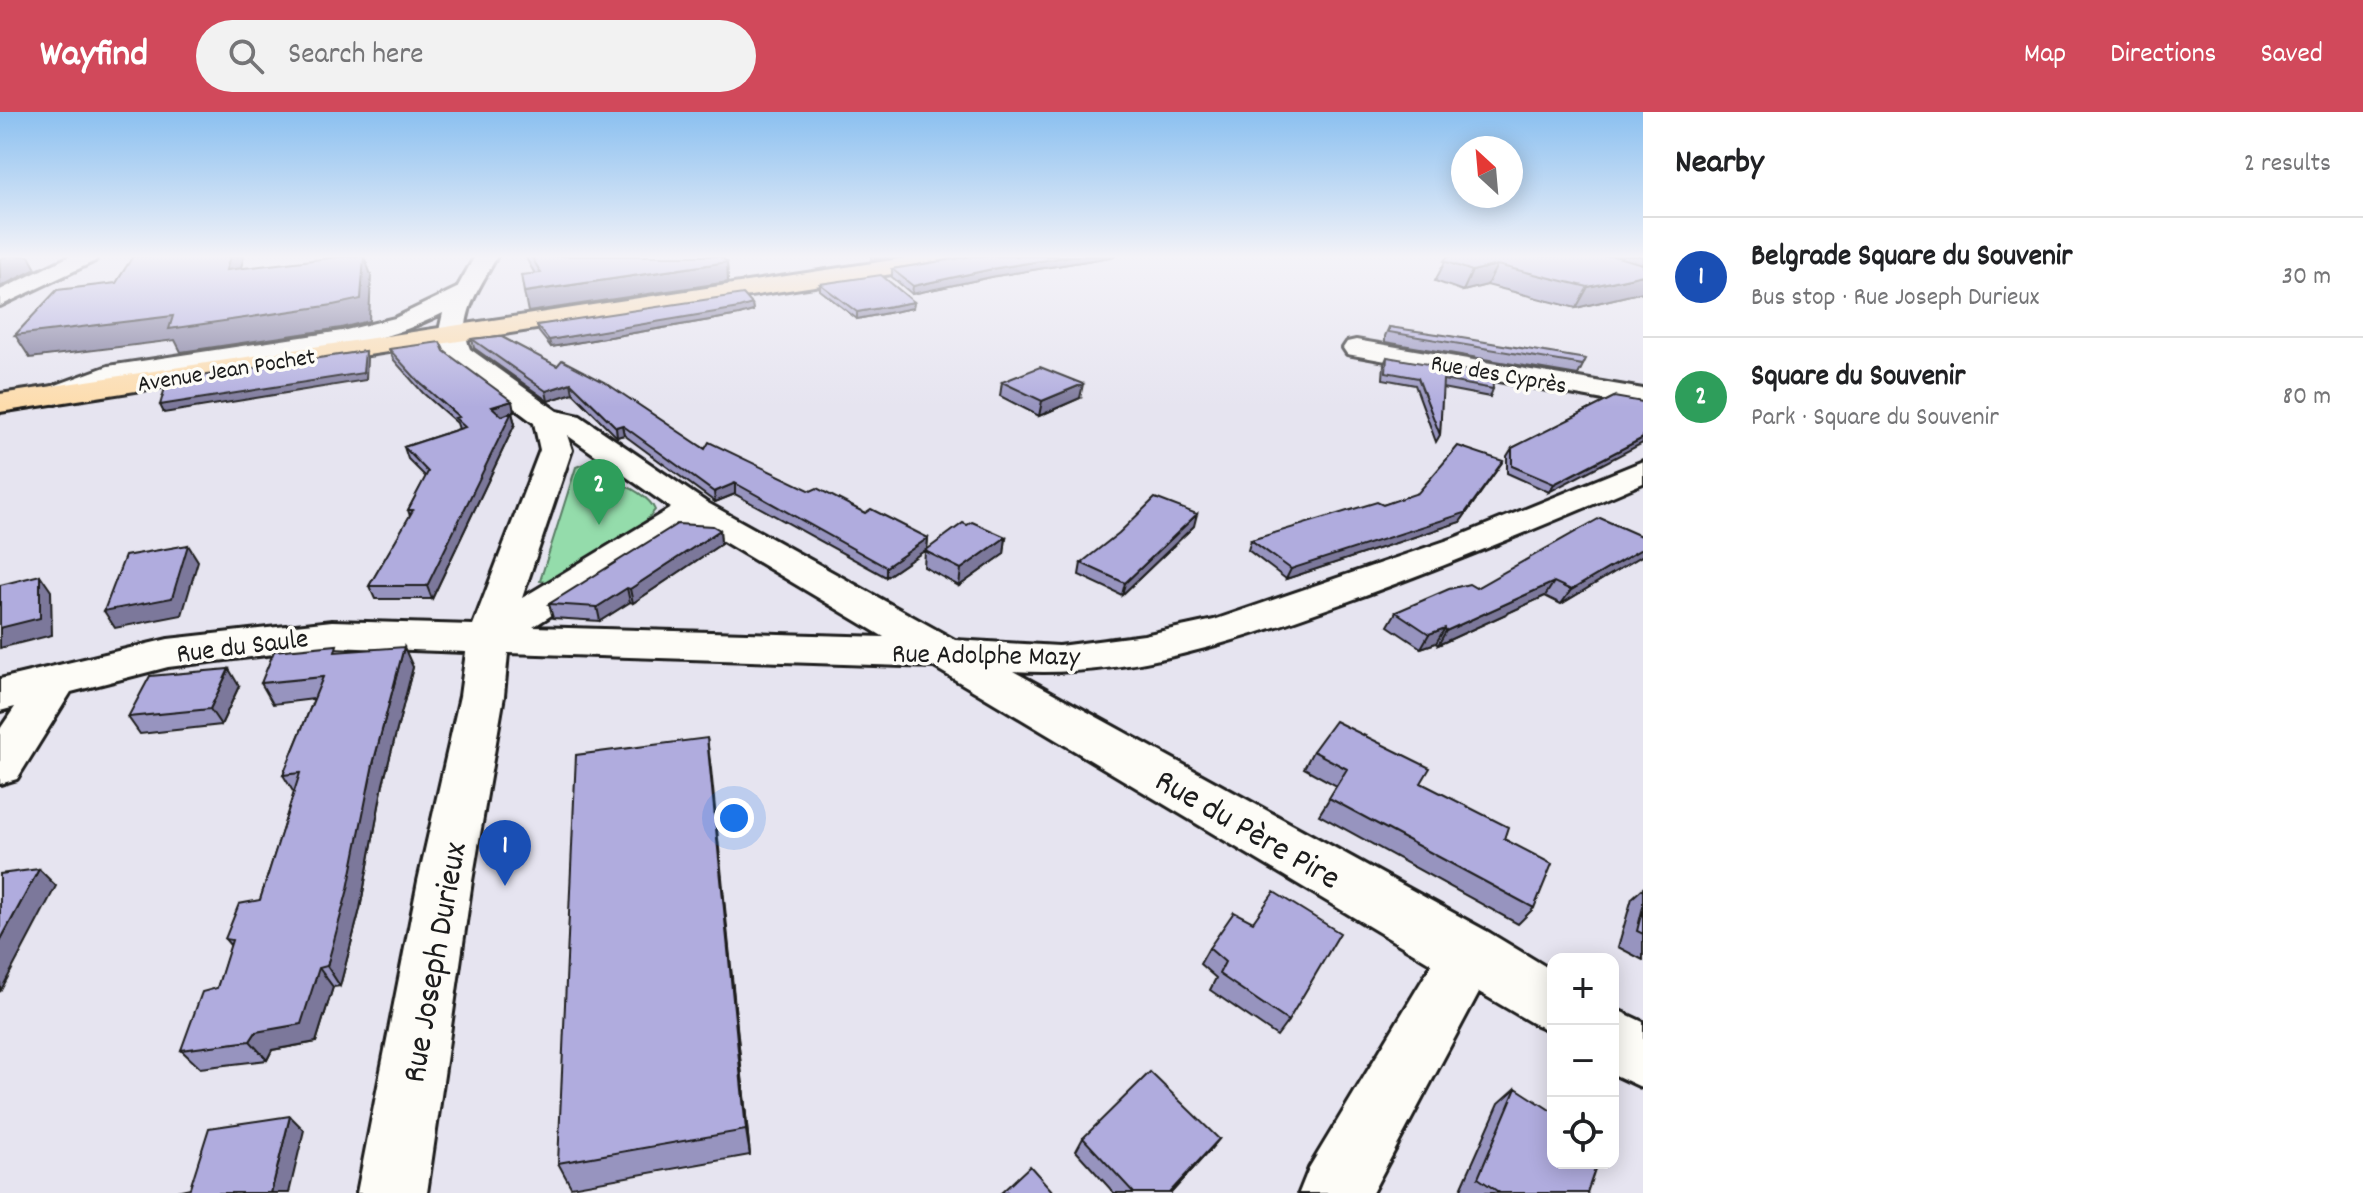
<!DOCTYPE html>
<html lang="en">
<head>
<meta charset="utf-8">
<style>
  body { margin:0; font-family:Dekko,sans-serif; background:#f2f2f2; color:#202124 }
  .controls { position:absolute; right:24px; bottom:24px; display:grid; overflow:hidden; border-radius:16px; box-shadow:0 4px 20px #0003 }
  .controls button { width:72px; height:72px; display:grid; place-items:center; padding:0; border:0; border-bottom:2px solid #e0e0e0; background:#fff; color:#202124; font:40px sans-serif }
  .compass { position:absolute; left:1451px; top:24px; width:72px; height:72px; border-radius:50%; background:#fff; box-shadow:0 4px 20px #0003; rotate:334deg }
  .you { position:absolute; left:734px; top:706px; width:28px; height:28px; margin:-20px; border:6px solid #fff; border-radius:50%; background:#1a73e8; box-shadow:0 0 0 12px #1a73e833 }
  .badge { display:grid; place-items:center; width:52px; height:52px; border-radius:50%; background:#d1495b; color:#fff; font-size:26px; font-weight:700 }
  .pin { position:absolute; translate:-50% -66px; filter:drop-shadow(0 2px 4px #0008) }
  .pin::after { content:''; position:absolute; top:42px; width:28px; height:24px; background:inherit; clip-path:polygon(0 0,100% 0,50% 100%) }
  .list { margin:0; padding:0; list-style:none }
  h2 { display:flex; justify-content:space-between; align-items:center; height:104px; margin:0; padding:0 32px; font-size:34px }
  h2 small { font-size:26px; font-weight:400; color:#757577 }
  .list li { display:grid; grid-template-columns:52px 1fr auto; gap:24px; align-items:center; box-sizing:border-box; height:120px; padding:0 32px; border-top:2px solid #e0e0e0 }
  .list b { display:block; font-size:30px; white-space:nowrap }
  .list p { margin:0; font-size:26px; white-space:nowrap; color:#757577 }
  .list em { font-size:26px; font-style:normal; color:#757577 }
  .icon { flex:none; width:44px; height:44px; fill:none; stroke:currentColor; stroke-width:2; stroke-linecap:round; stroke-linejoin:round }
  .map { position:relative; flex:none; width:1643px; height:1081px; overflow:hidden }
  header { display:flex; align-items:center; gap:48px; box-sizing:border-box; height:112px; padding:0 40px; background:#d1495b; color:#fff }
  header strong { font-size:38px }
  nav { display:flex; gap:44px; margin-inline-start:auto; font-size:28px }
  .search { width:560px; height:72px; background:#f2f2f2; display:flex; align-items:center; gap:20px; box-sizing:border-box; padding:0 28px; border-radius:44px; color:#757577; font-size:30px }
  main { display:flex }
  aside { flex:1; background:#fff }
  .map>svg:first-child { display:block }
  .green { fill:#94dcab; stroke:#587c64; stroke-width:2 }
  .lines { fill:none; stroke-linecap:round; stroke-linejoin:round }
  .minor-casing { stroke:#1c1c1c; stroke-width:6 }
  .major-casing { stroke:#1c1c1c; stroke-width:6 }
  .minor { fill:#fdfcf7; fill-rule:evenodd }
  .major { fill:#fddcac; fill-rule:evenodd }
  .wall { fill:#9794bf; stroke:#1c1c1c; stroke-width:2 }
  .shaded-wall { fill:#7b789b; stroke:#1c1c1c; stroke-width:2 }
  .building { fill:#b0acde; stroke:#1c1c1c; stroke-width:2 }
  .labels { text-anchor:middle; stroke-width:7; stroke-linejoin:round; paint-order:stroke }
  .far-street-label { font-size:24px; fill:#1c1c1c; stroke:#fdfcf7 }
  .street-label { font-size:28px; fill:#1c1c1c; stroke:#fdfcf7 }
  .near-street-label { font-size:34px; fill:#1c1c1c; stroke:#fdfcf7 }
</style>
</head>
<body>
<header>
<strong>Wayfind</strong>
<div class="search"><svg class="icon" aria-label="search" viewBox="0 0 24 24"><circle cx="10" cy="10" r="6"/><path d="M15 15l6 6"/></svg>Search here</div>
<nav><a>Map</a><a>Directions</a><a>Saved</a></nav>
</header>
<main>
<div class="map">
<svg width="1643" height="1081" viewBox="0 0 1643 1081">
  <rect width="100%" height="100%" fill="#e6e4f0"/>
  <filter id="ink" filterUnits="userSpaceOnUse"><feTurbulence type="fractalNoise" baseFrequency=".0125" numOctaves="2"/><feDisplacementMap in="SourceGraphic" scale="16" xChannelSelector="R" yChannelSelector="G"/><feConvolveMatrix kernelMatrix="1 2 1 2 8 2 1 2 1" color-interpolation-filters="sRGB"/></filter>
  <g filter="url(#ink)">
    <!-- green -->
    <path class="green" d="M586,351L601,360L596,368C605,373 607,371 616,372C628,372 651,387 655,398L646,409L547,470L540,469L576,355Z"/>
    <g class="lines">
      <defs>
        <path id="minor" d="M70,144H98L95,149L0,194V178Z
          M475,144H497C482,173 456,204 470,237L557,299L580,304L706,390L955,528L1059,534L1144,523L1214,508L1454,426L1643,349V371C1545,413 1449,453 1349,489C1240,528 1130,567 1013,559L1490,821L1553,859V920L1532,911L1479,880L1372,1081H1299L1309,1056L1432,852L934,555L508,541L504,584L472,769L427,1081H357L418,769L460,584L466,540L332,535L168,555L71,580L17,667L0,672V617L15,595L0,599V567L168,527L332,509L473,513L540,338L534,311L449,247L438,223L443,201C347,250 224,250 119,269C97,273 77,286 55,292L45,289L41,283L45,277L108,254L342,219L395,206L457,176ZM567,323L671,396L522,486L572,338ZM694,412L884,525L533,515Z
          M1356,228L1643,277V295L1347,242L1343,236L1347,230Z
          M1613,896L1643,910V976L1613,962Z"/>
        <path id="major" d="M919,144H974L971,149L963,151L0,300V282Z"/>
      </defs>
      <!-- minor casing -->
      <use href="#minor" class="minor-casing"/>
      <!-- major casing -->
      <use href="#major" class="major-casing"/>
      <!-- minor -->
      <use href="#minor" class="minor"/>
      <!-- major -->
      <use href="#major" class="major"/>
    </g>
    <!-- wall -->
    <path class="wall" d="M525,144H720L727,150L728,170L528,200L535,162Z
      M973,144H1116L996,164L912,182L892,165V157Z
      M1448,144H1643V180L1576,196L1487,173L1463,179L1435,169Z
      M820,172L914,190L913,196L857,207L820,178Z
      M752,192L753,199L739,203L551,235L539,220L537,213Z
      M1389,215L1583,253L1578,263L1385,230V224Z
      M500,224L705,337L928,426L927,437L886,465L735,382L715,390L624,323L617,325L573,281L548,289L474,236L472,227Z
      M389,237L444,239L514,300L512,301L515,312L432,487H375L369,474L410,404L408,398L426,365L408,347L404,335L459,317L457,311L423,281L393,247Z
      M1387,245L1493,277L1490,285L1442,276L1440,323L1436,330L1415,273L1383,267L1384,252Z
      M1002,270L1080,286L1039,304L1000,284Z
      M1614,285L1549,380L1507,361V344L1512,336Z
      M1497,358L1460,410L1286,467L1248,438L1251,428L1383,393Z
      M1194,414L1122,483L1079,463L1081,451Z
      M720,418L721,432L633,491L630,490L600,509L553,506L549,492Z
      M1006,425L1004,442L959,474L924,455L925,439Z
      M1643,425V443L1561,492L1545,484L1438,533L1436,531L1421,536L1388,514L1396,500Z
      M341,540L413,555L383,672L360,797L340,874L333,875L316,930L272,938L267,948L200,956L181,938L217,876L231,834L225,827L260,788L294,681L283,663L314,587L273,592L261,571Z
      M239,574L221,613L140,622L128,605Z
      M707,626L750,1043L571,1075L558,1051Z
      M1313,639L1421,671L1504,727L1534,796L1518,812L1319,703L1337,674L1304,656Z
      M1643,776V848L1618,835L1632,786Z
      M1253,810L1288,909L1277,924L1210,878L1216,866L1200,852L1209,836Z
      M1516,976L1587,1081H1463L1460,1079L1499,991Z
      M1083,1026L1219,1027L1208,1040L1171,1081H1114L1076,1039Z"/>
    <!-- shaded-wall -->
    <path class="shaded-wall" d="M7,144H29L36,157L0,175V147Z
      M230,144H244L235,180L226,158Z
      M364,144L371,163L369,209L341,216L181,240L175,228L30,246L15,223Z
      M871,144H900L871,148Z
      M1071,144H1116L996,164L912,182L913,174L997,156Z
      M727,150L728,170L528,200L524,180Z
      M1497,153L1487,173L1463,179L1472,159Z
      M1643,163V180L1576,196L1588,175Z
      M914,190L913,196L857,207V200Z
      M752,192L753,199L739,203L551,235L549,228Z
      M365,239L367,246L366,268L164,301L160,293Z
      M571,271L573,281L548,289L546,279Z
      M1083,272L1080,286L1039,304L1042,289Z
      M512,289L514,300L512,301L515,312L432,487L427,474L492,295Z
      M622,313L624,323L617,325L616,315Z
      M1643,326V331L1549,380L1554,372Z
      M1503,349L1460,410L1286,467L1291,457Z
      M735,371V382L715,390L714,380Z
      M1197,402L1194,414L1122,483L1125,471Z
      M720,418L721,432L633,491L630,477Z
      M1006,425L1004,442L959,474L961,457Z
      M928,426L927,437L886,465V455Z
      M188,433L198,449L182,503L115,516L104,499Z
      M1643,436V443L1561,492L1571,478Z
      M40,463L51,479L52,523L0,536V516Z
      M1554,470L1545,484L1438,533L1446,519Z
      M627,476L630,490L600,509L597,495Z
      M1445,516L1436,531L1421,536L1429,522Z
      M404,535L413,555L383,672L360,797L340,874L327,854L373,652Z
      M229,557L239,574L221,613L210,597Z
      M707,626L711,657L750,1043L746,1018Z
      M39,757L56,774L0,880V829Z
      M319,856L333,875L316,930L272,938L267,948L250,929L256,920Z
      M290,1004L304,1018L289,1081H271Z
      M1219,1027L1208,1040L1171,1081H1169Z"/>
    <!-- building -->
    <path class="building" d="M133,144H230L226,158L347,144H364L361,187L333,193L169,217L173,204L15,223L57,178L116,171Z
      M531,144H720L727,150L524,180L521,163L541,161Z
      M973,144H1071L997,156L913,174L892,157Z
      M1448,144H1614L1643,152V163L1588,175L1497,153L1472,159L1444,149Z
      M881,163L914,190L857,200L820,172Z
      M743,182L752,192L739,196L549,228L537,213Z
      M1389,215L1444,223L1586,247L1583,253L1389,220Z
      M500,224L557,254L562,248L606,271L705,337L709,330L811,379L817,376L865,401L871,397L928,426L886,455L735,371L714,380L622,313L616,315L571,271L546,279L472,227Z
      M440,230L444,239L512,289L492,295L502,304L512,300L427,474H369L413,398H408L428,360L404,335L465,315L455,306L459,305L419,270L389,237Z
      M365,239L363,261L160,293L167,269Z
      M1387,245L1492,263L1493,277L1443,268L1440,323L1418,266L1386,260Z
      M1040,255L1083,272L1042,289L1002,270Z
      M1614,285L1643,290V326L1554,372L1512,354V336Z
      M1458,334L1503,349L1465,401L1291,457L1251,428L1377,390L1383,393L1418,381Z
      M1155,386L1197,402L1125,471L1081,451L1119,421Z
      M1600,406L1643,425V436L1571,478L1554,470L1446,519L1445,516L1429,522L1396,500L1449,477L1469,472L1476,476Z
      M972,410L1006,425L961,457L925,439L963,411L967,413Z
      M677,412L713,414L720,418L630,477L627,476L597,495L549,492Z
      M188,433L172,486L104,499L125,444Z
      M40,463V506L0,516V473Z
      M337,533L335,540L404,535L373,652L348,777L327,854L319,856L301,912L256,920L250,929L181,938L202,880L217,876L232,828L225,827L239,792L260,788L300,661L283,663L323,565L261,571L274,539Z
      M229,557L210,597L128,605L150,564Z
      M1335,609L1430,656L1421,671L1508,715L1504,727L1552,752L1534,796L1329,686L1347,657L1313,639Z
      M707,626L746,1018L558,1051L576,643Z
      M39,757L0,829V762Z
      M1274,780L1340,821L1288,909L1219,862L1225,850L1209,836L1234,800L1253,810Z
      M1643,795V822L1637,819Z
      M1150,960L1219,1027L1169,1081H1134L1083,1026Z
      M1516,976L1553,1000V1051H1597L1587,1081H1500L1478,1066Z
      M290,1004L271,1081H168L190,1076L209,1016Z
      M1030,1054L1054,1081H1001Z"/>
  </g>
  <!-- sky -->
  <linearGradient id="sky" x2="0" y2="1"><stop stop-color="#8bc0f0"/><stop offset="0.49" stop-color="#f4f3f8"/><stop offset="1" stop-color="#f4f3f8" stop-opacity="0"/></linearGradient>
  <rect width="1643" height="295" fill="url(#sky)"/>
  <g class="labels">
    <!-- far-street labels -->
    <g class="far-street-label">
      <text transform="translate(226 257) rotate(-9)" y="8">Avenue Jean Pochet</text>
      <text transform="translate(1499 261) rotate(10)" y="8">Rue des Cyprès</text>
    </g>
    <!-- street labels -->
    <g class="street-label">
      <text transform="translate(242 532) rotate(-7)" y="10">Rue du Saule</text>
      <text transform="translate(986 541) rotate(1)" y="10">Rue Adolphe Mazy</text>
    </g>
    <!-- near-street labels -->
    <g class="near-street-label">
      <text transform="translate(1249 715) rotate(30)" y="12">Rue du Père Pire</text>
      <text transform="translate(432 850) rotate(-80)" y="12">Rue Joseph Durieux</text>
    </g>
  </g>
</svg>
<div class="controls">
<button>+</button>
<button>−</button>
<button><svg class="icon" aria-label="locate" viewBox="0 0 24 24"><circle cx="12" cy="12" r="6"/><path d="M12 2v4M12 18v4M2 12h4M18 12h4"/></svg></button>
</div>
<svg class="compass" viewBox="-18 -18 36 36"><path d="M0-13l5 13h-10z" fill="#e53935"/><path d="M0 13l5-13h-10z" fill="#757577"/></svg>
<div class="you"></div>
<div class="pin badge" style="left:505px;top:774px;background:#1a4fb4">1</div>
<div class="pin badge" style="left:599px;top:413px;background:#2e9e5b">2</div>
</div>
<aside>
<h2>Nearby<small>2 results</small></h2>
<ul class="list">
<li><span class="badge" style="background:#1a4fb4">1</span><div><b>Belgrade Square du Souvenir</b><p>Bus stop · Rue Joseph Durieux</p></div><em>30 m</em></li>
<li><span class="badge" style="background:#2e9e5b">2</span><div><b>Square du Souvenir</b><p>Park · Square du Souvenir</p></div><em>80 m</em></li>
</ul>
</aside>
</main>
</body>
</html>
